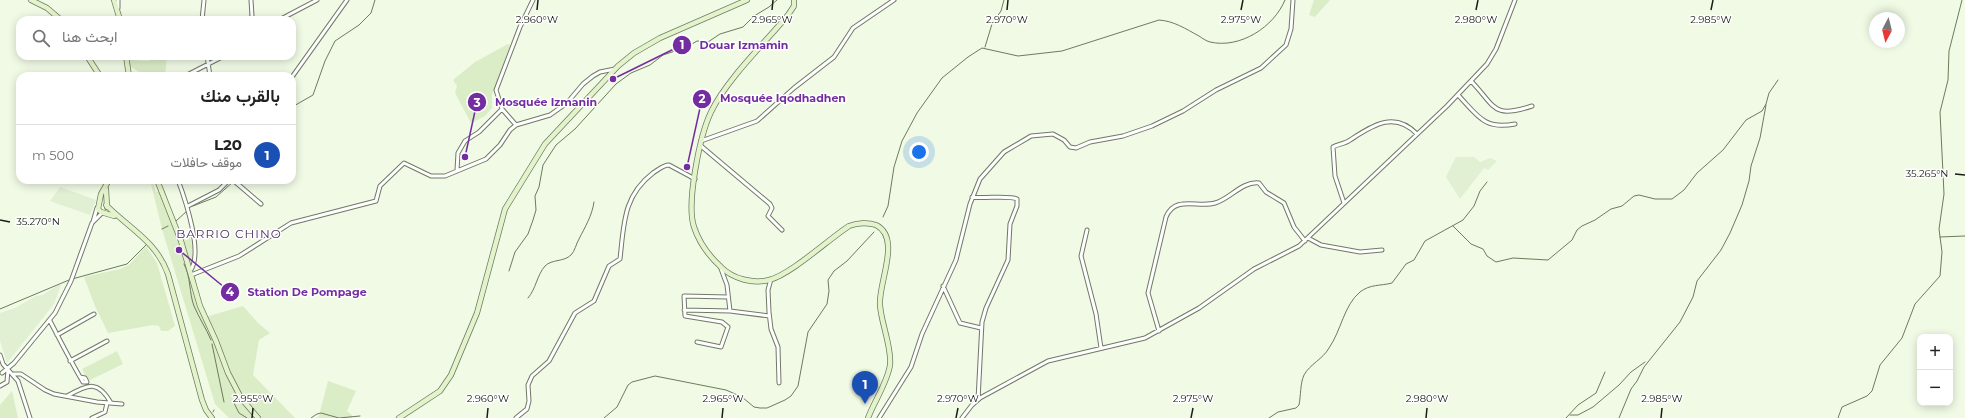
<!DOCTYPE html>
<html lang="ar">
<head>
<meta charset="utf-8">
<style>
  body { margin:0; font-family:Montserrat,Vazirmatn,sans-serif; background:#f2f2f2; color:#222; direction:rtl }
  .controls { position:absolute; right:12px; bottom:12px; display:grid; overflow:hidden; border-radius:8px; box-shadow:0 2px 10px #0003 }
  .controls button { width:36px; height:36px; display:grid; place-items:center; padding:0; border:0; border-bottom:1px solid #e0e0e0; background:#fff; color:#222; font:20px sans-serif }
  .compass { position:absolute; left:1869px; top:12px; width:36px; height:36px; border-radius:50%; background:#fff; box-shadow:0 2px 10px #0003; rotate:187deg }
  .you { position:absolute; left:919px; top:152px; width:14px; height:14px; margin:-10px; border:3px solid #fff; border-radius:50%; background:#1a73e8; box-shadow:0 0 0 6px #1a73e833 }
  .badge { display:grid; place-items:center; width:26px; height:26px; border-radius:50%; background:#1a73e8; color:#fff; font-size:13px; font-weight:700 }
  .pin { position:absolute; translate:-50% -33px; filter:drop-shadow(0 1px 2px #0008) }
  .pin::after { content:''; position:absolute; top:21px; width:14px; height:12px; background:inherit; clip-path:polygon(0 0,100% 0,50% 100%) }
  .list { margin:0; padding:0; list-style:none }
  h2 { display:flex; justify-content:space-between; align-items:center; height:52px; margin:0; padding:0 16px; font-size:17px }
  h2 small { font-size:13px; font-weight:400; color:#767676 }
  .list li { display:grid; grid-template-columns:26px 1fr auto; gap:12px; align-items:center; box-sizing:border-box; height:60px; padding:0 16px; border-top:1px solid #e0e0e0 }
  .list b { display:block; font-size:15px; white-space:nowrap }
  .list p { margin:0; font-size:13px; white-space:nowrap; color:#767676 }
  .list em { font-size:13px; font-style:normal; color:#767676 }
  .icon { flex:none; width:22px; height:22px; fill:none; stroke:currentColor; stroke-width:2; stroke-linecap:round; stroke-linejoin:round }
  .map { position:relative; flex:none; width:1965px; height:418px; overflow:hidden; direction:ltr }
  .search { position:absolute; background:#fff; box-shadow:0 2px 10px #0003; left:16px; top:16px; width:280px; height:44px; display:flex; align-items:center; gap:10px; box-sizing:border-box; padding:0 14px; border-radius:12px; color:#767676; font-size:15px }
  .panel { position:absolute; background:#fff; box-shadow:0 2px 10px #0003; left:16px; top:72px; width:280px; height:112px; border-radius:12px; direction:rtl }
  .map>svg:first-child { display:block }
  .built { fill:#e1efd3 }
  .green { fill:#dbedc7 }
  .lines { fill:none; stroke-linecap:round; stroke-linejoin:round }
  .stream { stroke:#6c7c5c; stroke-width:1 }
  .street-casing { stroke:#707967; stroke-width:5 }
  .secondary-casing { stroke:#707967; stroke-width:6 }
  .street { stroke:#fff; stroke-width:3 }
  .secondary { stroke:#e4f4ca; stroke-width:4.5 }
  .ticks { fill:none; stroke:#191d16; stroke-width:1.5 }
  .labels { text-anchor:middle; stroke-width:3; stroke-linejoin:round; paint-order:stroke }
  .quarter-label { font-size:12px; letter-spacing:1px; fill:#4c2c65; stroke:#fff }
  .ticks-label { font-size:10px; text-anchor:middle; fill:#191d16; stroke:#fff; stroke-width:3; stroke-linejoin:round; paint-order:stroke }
  .leader { fill:none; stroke:#732da1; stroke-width:1.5 }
  .callout-dot { fill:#732da1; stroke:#fff; stroke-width:1.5 }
  .mark-label { font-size:12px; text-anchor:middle; font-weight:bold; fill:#fff }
  .callout-label { font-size:11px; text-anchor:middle; font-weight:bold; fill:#732da1; stroke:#fff; stroke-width:3; stroke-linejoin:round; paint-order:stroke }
</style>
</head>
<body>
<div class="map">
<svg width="1965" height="418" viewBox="0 0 1965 418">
  <rect width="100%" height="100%" fill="#f0fae5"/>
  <!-- built -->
  <path class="built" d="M1456,157H1474L1480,162L1490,158L1497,161L1488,170L1484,168L1460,199L1446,177Z
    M60,187L96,200L90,215L50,201Z
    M58,285H61L54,304L7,363L0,340V313L15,308L36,296L43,295Z"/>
  <!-- green -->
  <path class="green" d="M1314,0H1330L1315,17L1309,15Z
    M508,44L511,46L492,95V108L485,116L471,123L455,93L457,86L453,80L475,62Z
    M149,56H167L165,75L172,76H145L130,66V60L149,61Z
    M150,180H152L156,192L165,190L178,238L191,235L193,261L202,318L243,306L258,323L270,333L259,340L253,375L295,418H229L215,404L162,229Z
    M146,246L157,263L175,326L168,331H161L159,326L153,325L108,333L95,306L84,277L120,269L129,265Z
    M117,351L123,364L88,381L82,369Z
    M328,381L356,391L347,411L352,415V418H316L319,416Z
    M12,391L18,418H0V405Z"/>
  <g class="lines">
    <!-- stream -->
    <path class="stream" d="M985,47L992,24L1001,11L1004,0
      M292,107L313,95L325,61L335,41L359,25L371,13L375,0
      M193,206L216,197L233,182
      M883,217L888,206L894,167L902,141L917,113L942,78L968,57L982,48L1018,56L1062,51L1159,20C1174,21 1186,29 1199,36C1202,38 1206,41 1210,42C1240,49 1274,27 1285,0
      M176,221L187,211
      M1453,226L1471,244L1483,249L1487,256L1496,262L1513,258L1548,260L1572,240L1577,230L1582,226L1595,220L1611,209L1622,206L1634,196L1639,195L1655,199H1672L1684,190L1697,173L1723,150L1746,120L1762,111L1766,104L1769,93L1778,80
      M162,229L168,226
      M1940,237L1965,236
      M184,264C191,277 189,293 194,306C199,318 206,328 211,340
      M509,271L515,252L528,234L533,220L536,210L535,196L539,187L543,165L556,145L575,129L616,84L631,73L650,65L663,55L687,47L697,41L708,42L720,34L743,27L754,16L769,7L777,0
      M72,279L127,264L146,245
      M528,298C536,289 537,275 545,266C552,259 564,262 571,255C575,251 576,244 579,239C585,227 592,216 594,202
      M0,309L69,280
      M212,344L224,402
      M233,401L239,413L247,418
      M213,412L214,410
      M1570,415H1578L1593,407L1619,385L1631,372L1645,362
      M311,418L317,414L321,413L339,418L360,416
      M604,418L617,407L628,385L632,382L655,376L726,390L742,397L754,407L760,408H767L785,400L791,396L798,386L808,332L827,304L829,291L828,280L834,271L847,261L874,232
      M1269,418L1278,412L1296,408L1299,405C1301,395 1300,384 1304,375C1310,364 1323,359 1329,348C1341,331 1344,305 1360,292C1370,284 1381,286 1392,283L1406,264L1414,260L1425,241L1463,220L1474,206L1480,191L1487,182
      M1566,418L1578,405L1596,393L1605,372
      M1619,418L1631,389L1637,381L1644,367L1680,322L1693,297L1697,281L1721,250L1730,233L1742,205L1749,181L1751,166L1760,138L1766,105
      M1838,418L1842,407L1867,396L1872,391L1880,365L1902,338L1915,304L1940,276L1942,252L1939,229L1944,194L1940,112L1948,80L1949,51L1962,0"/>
    <defs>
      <path id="street" d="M118,8V0
        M202,20L204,0
        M249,20L252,16L251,0
        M279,20L317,0
        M207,56L210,76
        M185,76L224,56
        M292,77L347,0
        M1471,81C1496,107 1492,119 1532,106
        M1458,95C1478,116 1484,130 1515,124
        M502,109L516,125
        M701,141L757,121L794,88L834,57L853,28L894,0
        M701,146L770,204L772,208L768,216L782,230
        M457,170L458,153L465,141L479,132L502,109L496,90L520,27L533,0
        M178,180C185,199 204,254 190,271
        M233,180L261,204
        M972,197C982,199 1010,195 1017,199V206L1010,224L1008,260L986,308L982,322L978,400
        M1344,203L1335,176L1333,147C1338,144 1345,144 1350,140C1372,126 1394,110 1417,134
        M188,206L219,190L229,180
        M93,222L97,208
        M1087,230L1081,256L1096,314L1101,348
        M1308,238L1321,245L1360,252L1382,250
        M720,266L727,285L730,311L769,316
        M191,275L239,256L291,223L376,201L380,186L404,163L431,176H445L486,159L500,145L510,130L516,125L550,115L567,103L583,84L593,76L600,72L615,69
        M771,279L768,290L769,312L771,329L778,347L779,383
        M943,286L960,323L981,328
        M684,310L730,311
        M50,321C61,342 71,362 83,382H87L85,378L80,377
        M1159,331L1148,293L1166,217C1175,195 1198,208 1215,203C1230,199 1242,181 1259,183L1266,192L1284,203L1294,227L1305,241
        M57,335L94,314
        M697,342L721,347L728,327L722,322L685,316L684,296L728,297
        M0,355L3,364L18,381L30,418
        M70,361L107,341
        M2,373L14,363L55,313L71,281L92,223L102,213
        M13,374H21L45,390L54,394L97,402L122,404
        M0,386L7,382L8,369
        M67,396C89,384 98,380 111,403
        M92,418L105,412L107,403
        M516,418L527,409L529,401L528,385L532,376L549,361L575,313L594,301L609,266L620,259C624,224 623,196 653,173C658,170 663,165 669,165L695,179
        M879,418L911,367L922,334L956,260L970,204L980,179L1004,152L1031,136L1053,134L1064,140L1070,147L1076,148L1090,142L1123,136L1152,126L1183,111L1216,90L1261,68L1286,45L1291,29L1293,0
        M962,418L972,405L980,398L1048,361L1145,338L1199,308L1254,269L1299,246L1447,106L1487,64L1496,49L1515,0"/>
      <path id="secondary" d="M31,0L47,8L61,20
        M114,0L120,20
        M794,0V6L788,15C765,43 726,80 711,112C700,135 686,203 694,227C699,242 710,257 721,267C733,279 753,284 769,280C790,275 829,239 849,226C857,223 868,222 876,225C902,238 878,283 880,305C881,323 892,347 890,365C888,381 874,402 868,418
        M87,56L100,76
        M126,56L129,76
        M109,180L101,194L98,209L101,212L114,216
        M157,180L181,241L200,306L216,341L228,373L241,398L258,418
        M106,189L107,207
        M106,205C130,229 156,241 168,274L202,400L206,410L212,418
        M399,418L440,391L451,375L477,313L505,209L545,144L618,66L634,53L660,38L747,0"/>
    </defs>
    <!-- street casing -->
    <use href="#street" class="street-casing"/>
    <!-- secondary casing -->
    <use href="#secondary" class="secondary-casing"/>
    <!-- street -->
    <use href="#street" class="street"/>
    <!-- secondary -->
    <use href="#secondary" class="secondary"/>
  </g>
  <!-- ticks -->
  <path class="ticks" d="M537,10L538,0M772,10L773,0M1007,10L1008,0M1241,10L1243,0M1476,10L1478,0M1711,10L1713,0M1955,174L1965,175M0,220L10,222M252,418L253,408M487,418L488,408M722,418L723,408M956,418L958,408M1191,418L1193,408M1426,418L1427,408M1661,418L1662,408"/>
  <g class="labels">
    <!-- quarter labels -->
    <g class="quarter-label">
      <text x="229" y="238">BARRIO CHINO</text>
    </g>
  </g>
  <g class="ticks-label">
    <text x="537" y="23">2.960°W</text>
    <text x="772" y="23">2.965°W</text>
    <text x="1007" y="23">2.970°W</text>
    <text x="1241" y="23">2.975°W</text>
    <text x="1476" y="23">2.980°W</text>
    <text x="1711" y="23">2.985°W</text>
    <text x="1927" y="177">35.265°N</text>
    <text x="38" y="225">35.270°N</text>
    <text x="253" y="402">2.955°W</text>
    <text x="488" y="402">2.960°W</text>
    <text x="723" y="402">2.965°W</text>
    <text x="958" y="402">2.970°W</text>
    <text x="1193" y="402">2.975°W</text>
    <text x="1427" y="402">2.980°W</text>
    <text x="1662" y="402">2.985°W</text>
  </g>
  <!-- callouts -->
  <path class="leader" d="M613 79L682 45M687 167L702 99M465 157L477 102M179 250L230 292"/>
  <g class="callout-dot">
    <circle cx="613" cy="79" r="4"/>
    <circle cx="687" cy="167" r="4"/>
    <circle cx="465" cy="157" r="4"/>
    <circle cx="179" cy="250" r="4"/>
    <circle cx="682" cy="45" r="10"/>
    <circle cx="702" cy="99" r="10"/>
    <circle cx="477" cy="102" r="10"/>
    <circle cx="230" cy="292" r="10"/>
  </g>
  <g class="mark-label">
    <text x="682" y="49">1</text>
    <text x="702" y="103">2</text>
    <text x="477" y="107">3</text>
    <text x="230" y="296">4</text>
  </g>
  <g class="callout-label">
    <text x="744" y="49">Douar Izmamin</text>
    <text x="783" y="102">Mosquée Iqodhadhen</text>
    <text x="546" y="106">Mosquée Izmanin</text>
    <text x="307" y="296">Station De Pompage</text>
  </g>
</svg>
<div class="controls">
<button>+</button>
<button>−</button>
</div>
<svg class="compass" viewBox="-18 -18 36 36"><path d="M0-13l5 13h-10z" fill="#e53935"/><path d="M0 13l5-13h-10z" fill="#767676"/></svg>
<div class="you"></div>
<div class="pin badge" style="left:865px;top:404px;background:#1a4fb4">1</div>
<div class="search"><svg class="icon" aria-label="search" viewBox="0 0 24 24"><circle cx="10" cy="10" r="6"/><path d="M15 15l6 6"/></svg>ابحث هنا</div>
<section class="panel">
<h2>بالقرب منك<small></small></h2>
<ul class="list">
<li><span class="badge" style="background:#1a4fb4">1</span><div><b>L20</b><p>موقف حافلات</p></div><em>500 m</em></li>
</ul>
</section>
</div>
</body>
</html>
